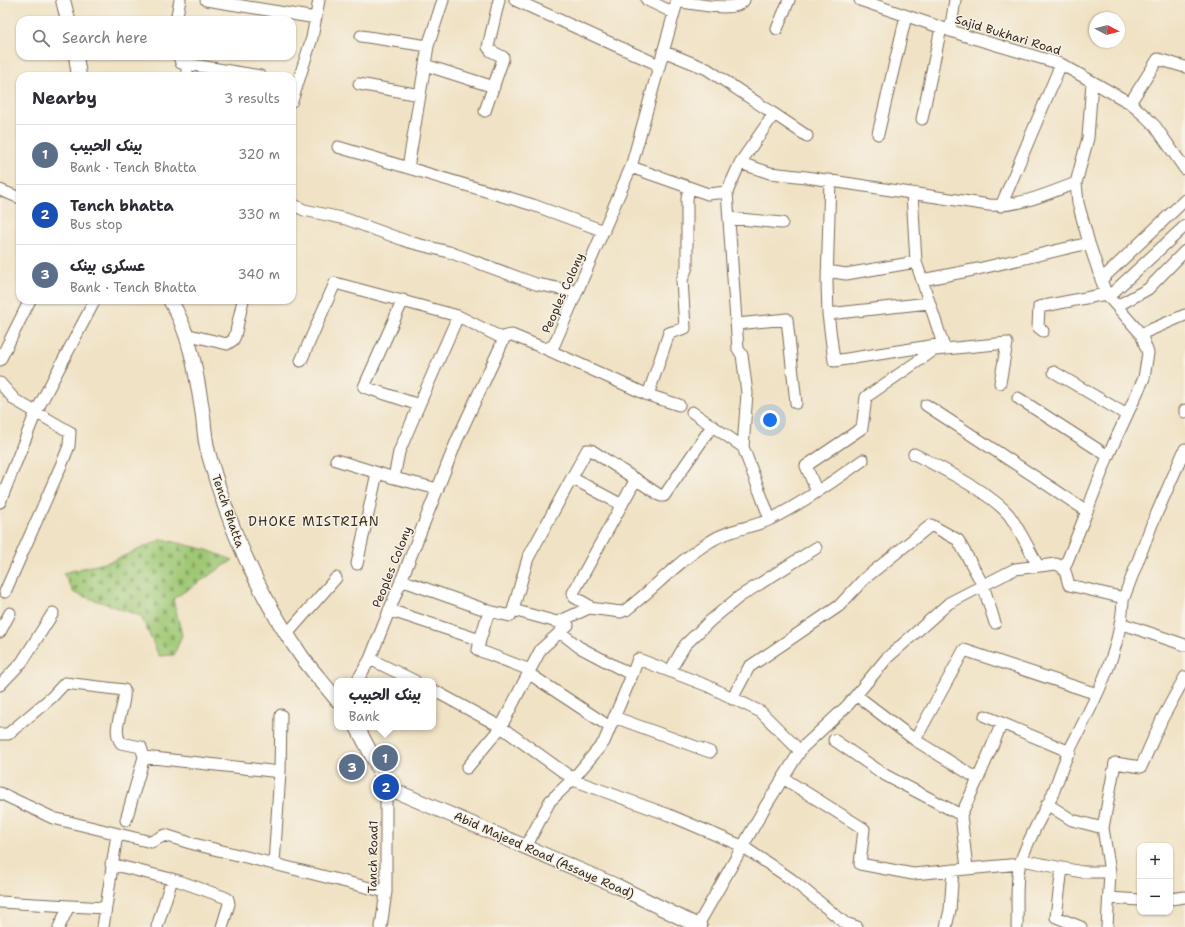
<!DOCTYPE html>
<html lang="en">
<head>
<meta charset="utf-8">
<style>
  body { margin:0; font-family:"Shantell Sans","Playpen Sans Arabic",sans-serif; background:#f7f7f7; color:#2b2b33 }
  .controls { position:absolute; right:12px; bottom:12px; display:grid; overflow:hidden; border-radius:8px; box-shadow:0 1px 3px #0004 }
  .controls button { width:36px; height:36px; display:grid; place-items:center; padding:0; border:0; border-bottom:1px solid #e1e1e2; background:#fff; color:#2b2b33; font:20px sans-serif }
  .compass { position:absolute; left:1089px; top:12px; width:36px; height:36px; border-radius:50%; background:#fff; box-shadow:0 1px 3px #0004; rotate:97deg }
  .you { position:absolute; left:770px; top:420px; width:14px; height:14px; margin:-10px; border:3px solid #fff; border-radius:50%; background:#1a73e8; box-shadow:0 0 0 6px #1a73e833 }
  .badge { display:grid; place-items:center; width:26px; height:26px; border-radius:50%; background:#0f766e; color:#fff; font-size:13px; font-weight:700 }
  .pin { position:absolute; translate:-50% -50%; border:2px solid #fff; box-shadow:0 1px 4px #0006 }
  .popup { position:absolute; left:334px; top:678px; width:102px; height:52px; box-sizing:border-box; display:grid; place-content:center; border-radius:8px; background:#fff; filter:drop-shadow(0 1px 3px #0005); font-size:13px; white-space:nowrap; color:#7c7c81 }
  .popup b { font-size:15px; color:#2b2b33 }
  .popup::after { content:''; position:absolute; left:50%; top:100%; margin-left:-8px; border:8px solid transparent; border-top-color:#fff }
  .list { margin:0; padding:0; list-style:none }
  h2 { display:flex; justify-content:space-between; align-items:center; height:52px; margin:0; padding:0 16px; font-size:17px }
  h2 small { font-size:13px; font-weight:400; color:#7c7c81 }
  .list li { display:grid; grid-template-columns:26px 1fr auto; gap:12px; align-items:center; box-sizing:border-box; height:60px; padding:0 16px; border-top:1px solid #e1e1e2 }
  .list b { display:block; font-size:15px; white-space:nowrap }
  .list p { margin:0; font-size:13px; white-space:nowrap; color:#7c7c81 }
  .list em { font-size:13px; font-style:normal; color:#7c7c81 }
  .icon { flex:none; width:22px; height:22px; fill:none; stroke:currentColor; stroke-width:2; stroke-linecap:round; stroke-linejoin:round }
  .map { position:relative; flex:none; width:1185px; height:927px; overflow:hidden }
  .search { position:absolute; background:#fff; box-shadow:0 1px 3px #0004; left:16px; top:16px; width:280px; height:44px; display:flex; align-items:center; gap:10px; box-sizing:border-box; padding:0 14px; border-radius:12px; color:#7c7c81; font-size:15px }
  .panel { position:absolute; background:#fff; box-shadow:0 1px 3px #0004; left:16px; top:72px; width:280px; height:232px; border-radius:12px }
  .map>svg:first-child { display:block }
  .cemetery { fill:url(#cemetery-stones); stroke:#6d7949 }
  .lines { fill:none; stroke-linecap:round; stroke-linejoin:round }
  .minor-casing { stroke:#7a6a58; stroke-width:13 }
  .major-casing { stroke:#7a6a58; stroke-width:16 }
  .minor { stroke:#fff; stroke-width:11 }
  .major { stroke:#fff; stroke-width:14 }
  .labels { text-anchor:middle; stroke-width:3; stroke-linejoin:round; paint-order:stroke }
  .street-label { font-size:12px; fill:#3b2a1e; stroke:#f7f3e8 }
  .neighbourhood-label { font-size:13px; letter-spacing:1px; fill:#3b2a1e; stroke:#f7f3e8 }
</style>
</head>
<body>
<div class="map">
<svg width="1185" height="927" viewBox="0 0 1185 927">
  <defs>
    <pattern id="cemetery-stones" width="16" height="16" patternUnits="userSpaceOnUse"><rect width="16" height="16" fill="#9fc874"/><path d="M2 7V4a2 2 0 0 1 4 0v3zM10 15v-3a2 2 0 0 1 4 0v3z" fill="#83a35f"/></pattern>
  </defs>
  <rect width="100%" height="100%" fill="#f7f3e8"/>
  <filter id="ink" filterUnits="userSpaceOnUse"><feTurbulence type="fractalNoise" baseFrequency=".025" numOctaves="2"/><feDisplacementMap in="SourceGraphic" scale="8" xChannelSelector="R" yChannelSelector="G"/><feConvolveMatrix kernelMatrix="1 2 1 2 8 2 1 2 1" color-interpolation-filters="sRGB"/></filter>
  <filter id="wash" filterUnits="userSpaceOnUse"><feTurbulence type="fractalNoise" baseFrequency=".012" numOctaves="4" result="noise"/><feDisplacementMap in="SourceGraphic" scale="16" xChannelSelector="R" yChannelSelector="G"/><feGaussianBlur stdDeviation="0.9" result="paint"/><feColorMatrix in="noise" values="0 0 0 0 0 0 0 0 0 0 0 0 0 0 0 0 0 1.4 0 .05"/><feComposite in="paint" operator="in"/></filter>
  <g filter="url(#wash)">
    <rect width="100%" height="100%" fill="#f0e2c4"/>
    <!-- cemetery -->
    <path class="cemetery" d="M163,539L207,550L233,560L173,599L182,635L174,655L159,656L141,616L74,593L63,573L112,561Z"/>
  </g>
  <g filter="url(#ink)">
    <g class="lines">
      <defs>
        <path id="minor" d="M206,0L316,18
          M515,0L659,65
          M647,0L674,13
          M860,0L966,36L1061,64L1130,103L1145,116L1155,126L1185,169
          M676,6L678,3L682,2C696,4 736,13 744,0
          M176,20L180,0
          M777,29L789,0
          M950,31L955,0
          M361,36L428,46
          M663,51L707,69L807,136
          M179,56L181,63L260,76
          M425,65L494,87
          M187,76V64
          M359,84L420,95
          M292,101L312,38L319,0
          M1130,103L1158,59L1185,67
          M485,111L503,59V57L491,51L488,47L499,0
          M774,114L740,163L770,173L806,177L989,205C1019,207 1049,193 1076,183
          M922,119L941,28
          M878,134L906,16
          M338,147L533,205L604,231
          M740,163L727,192L738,349L742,355L747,393L743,447L770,519
          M631,167L708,194L727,192
          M408,168L428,46L443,0
          M830,180L827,283L828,314L834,361L943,344L916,262L912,193
          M0,190L20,198
          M292,204L304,210L346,219L409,242L449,252L536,284L577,292
          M1001,206L1061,64
          M729,218L782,223
          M827,271L846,274L916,262
          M922,280L978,269L1089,243L1078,203L1076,183L1088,138L1092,82
          M1101,280L1185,200
          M1106,294L1141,334L1148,353L1144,378L1108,456
          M1108,297L1185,226
          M403,300L364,387L419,405L399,452L394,478L438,489
          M1117,306L1148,289L1185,251
          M828,314L929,303
          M737,324L787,319L796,403
          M1043,331L1038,327L1039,307L1106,294L1089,243
          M185,334L227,344L233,340L235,336L243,300
          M1141,334L1185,315
          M546,349L648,395
          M935,350L1007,343L1000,383
          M0,360L30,300
          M301,361L335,283L458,316L504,339
          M1054,372L1127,415
          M0,383L15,400L70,432L69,446L63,461L5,592
          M1018,398L1108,456L1087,511
          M419,405L458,316
          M679,405L648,395L669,333L685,328L682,280L687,267V199L689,187
          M926,405L1087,511L1064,569
          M1185,410V412
          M692,412L743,447
          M914,454C940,467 992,494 1009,515C1020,530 1029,549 1038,566
          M336,460L394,478
          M572,478L622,505
          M817,492L806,466L862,428L866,397L940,346
          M0,502L36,412L95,300
          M357,564L377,473
          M401,580L489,611L480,640
          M1123,600L1152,524L1185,449
          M589,608L588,605L574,597L573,593L636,479
          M389,610L480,640L478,650L530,670L501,727L467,768
          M513,610L528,558L587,450H591L661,496H664L712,426
          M489,611L510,616L513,610L568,625L541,649L530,670
          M558,622L589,608L621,612L626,610C655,588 679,560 711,541C729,529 752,528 771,519C803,503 834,481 863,460
          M1120,623L1185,645
          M0,632L10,613
          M287,634L336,578
          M370,659L415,681
          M670,671L685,645L710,621L739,597L816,548
          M528,673L610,727
          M632,675L638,659L708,686L761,712L800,751
          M357,681L370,659L457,440L504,339L506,336L512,335L546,349L554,345L631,167L676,6V0
          M0,685L22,662L53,613
          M433,690L501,727L576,781L669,815L742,846L791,879L845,923L857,927
          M856,695L915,740L978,779L961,815
          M732,699L749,667L839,606L864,579L931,525L958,540L983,585L995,623
          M985,716L1070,752
          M614,717L710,752
          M0,734H8L52,697L65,683L124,690C127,706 110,728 121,743L141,747L144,757L126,820
          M834,740L885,775L961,815L967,869
          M915,740L964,650L1097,694
          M144,757L280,772
          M783,778L864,829L860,864L913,874L1020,864
          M978,779L1002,723
          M0,793L53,818L151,842L165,835L190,843L386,892
          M1047,804L1072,820L1103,828
          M526,847L550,801L573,779L604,742L632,675L579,647L560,632
          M1022,860L1082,872H1110L1103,828L1115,763L1141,767L1162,719L1185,677
          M111,864L179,881L224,897L228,899L229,904L222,927
          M274,864L280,772L281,715
          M1062,868L1056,917L1081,927
          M1109,898L1140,900
          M1170,899L1185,897
          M0,902L105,908
          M698,925L765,807L802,748L847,706L887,658L949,603L1015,569L1056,564C1066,567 1066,575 1069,585L1120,597L1123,600C1121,652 1094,702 1071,747C1063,763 1058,781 1051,798C1040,819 1027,841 1020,864C1015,881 1018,909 1017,927
          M59,927L69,906
          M103,927L117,834
          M157,927L172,879
          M381,927L386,892V787
          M946,927L950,910L953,870
          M1107,927L1110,872"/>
        <path id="major" d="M63,0L68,20
          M76,56L79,76
          M170,300C191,333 197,378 203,416C204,428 205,440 208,452C228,525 258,595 302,657C313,672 326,686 337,700
          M357,727L376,763L386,787L619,887L700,927"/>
      </defs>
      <!-- minor casing -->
      <use href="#minor" class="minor-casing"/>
      <!-- major casing -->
      <use href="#major" class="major-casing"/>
      <!-- minor -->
      <use href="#minor" class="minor"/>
      <!-- major -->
      <use href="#major" class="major"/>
    </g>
  </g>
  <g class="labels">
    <!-- street labels -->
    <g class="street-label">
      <text transform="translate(1008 35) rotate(17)" y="4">Sajid Bukhari Road</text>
      <text transform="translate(563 293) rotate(-66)" y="4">Peoples Colony</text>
      <text transform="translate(228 511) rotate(71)" y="4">Tench Bhatta</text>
      <text transform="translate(392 567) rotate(-68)" y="4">Peoples Colony</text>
      <text transform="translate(544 855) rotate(24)" y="4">Abid Majeed Road (Assaye Road)</text>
      <text transform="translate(373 857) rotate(-89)" y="4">Tanch Road1</text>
    </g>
    <!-- neighbourhood labels -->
    <g class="neighbourhood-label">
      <text x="314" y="526">DHOKE MISTRIAN</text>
    </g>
  </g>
</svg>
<div class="controls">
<button>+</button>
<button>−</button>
</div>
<svg class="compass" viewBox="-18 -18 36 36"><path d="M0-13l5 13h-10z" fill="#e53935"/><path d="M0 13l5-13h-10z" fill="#7c7c81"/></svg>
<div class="you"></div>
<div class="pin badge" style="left:385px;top:758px;background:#5c6f8a">1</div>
<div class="popup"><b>بينک الحبيب</b>Bank</div>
<div class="pin badge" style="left:386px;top:787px;background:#1a4fb4">2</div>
<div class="pin badge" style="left:352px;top:767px;background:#5c6f8a">3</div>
<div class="search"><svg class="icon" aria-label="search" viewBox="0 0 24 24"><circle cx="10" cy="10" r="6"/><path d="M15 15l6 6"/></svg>Search here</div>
<section class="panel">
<h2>Nearby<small>3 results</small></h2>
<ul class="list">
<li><span class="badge" style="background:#5c6f8a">1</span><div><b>بينک الحبيب</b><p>Bank · Tench Bhatta</p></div><em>320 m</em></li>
<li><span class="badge" style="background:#1a4fb4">2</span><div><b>Tench bhatta</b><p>Bus stop</p></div><em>330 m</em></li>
<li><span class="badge" style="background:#5c6f8a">3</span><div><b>عسکری بینک</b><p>Bank · Tench Bhatta</p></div><em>340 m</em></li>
</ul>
</section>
</div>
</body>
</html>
